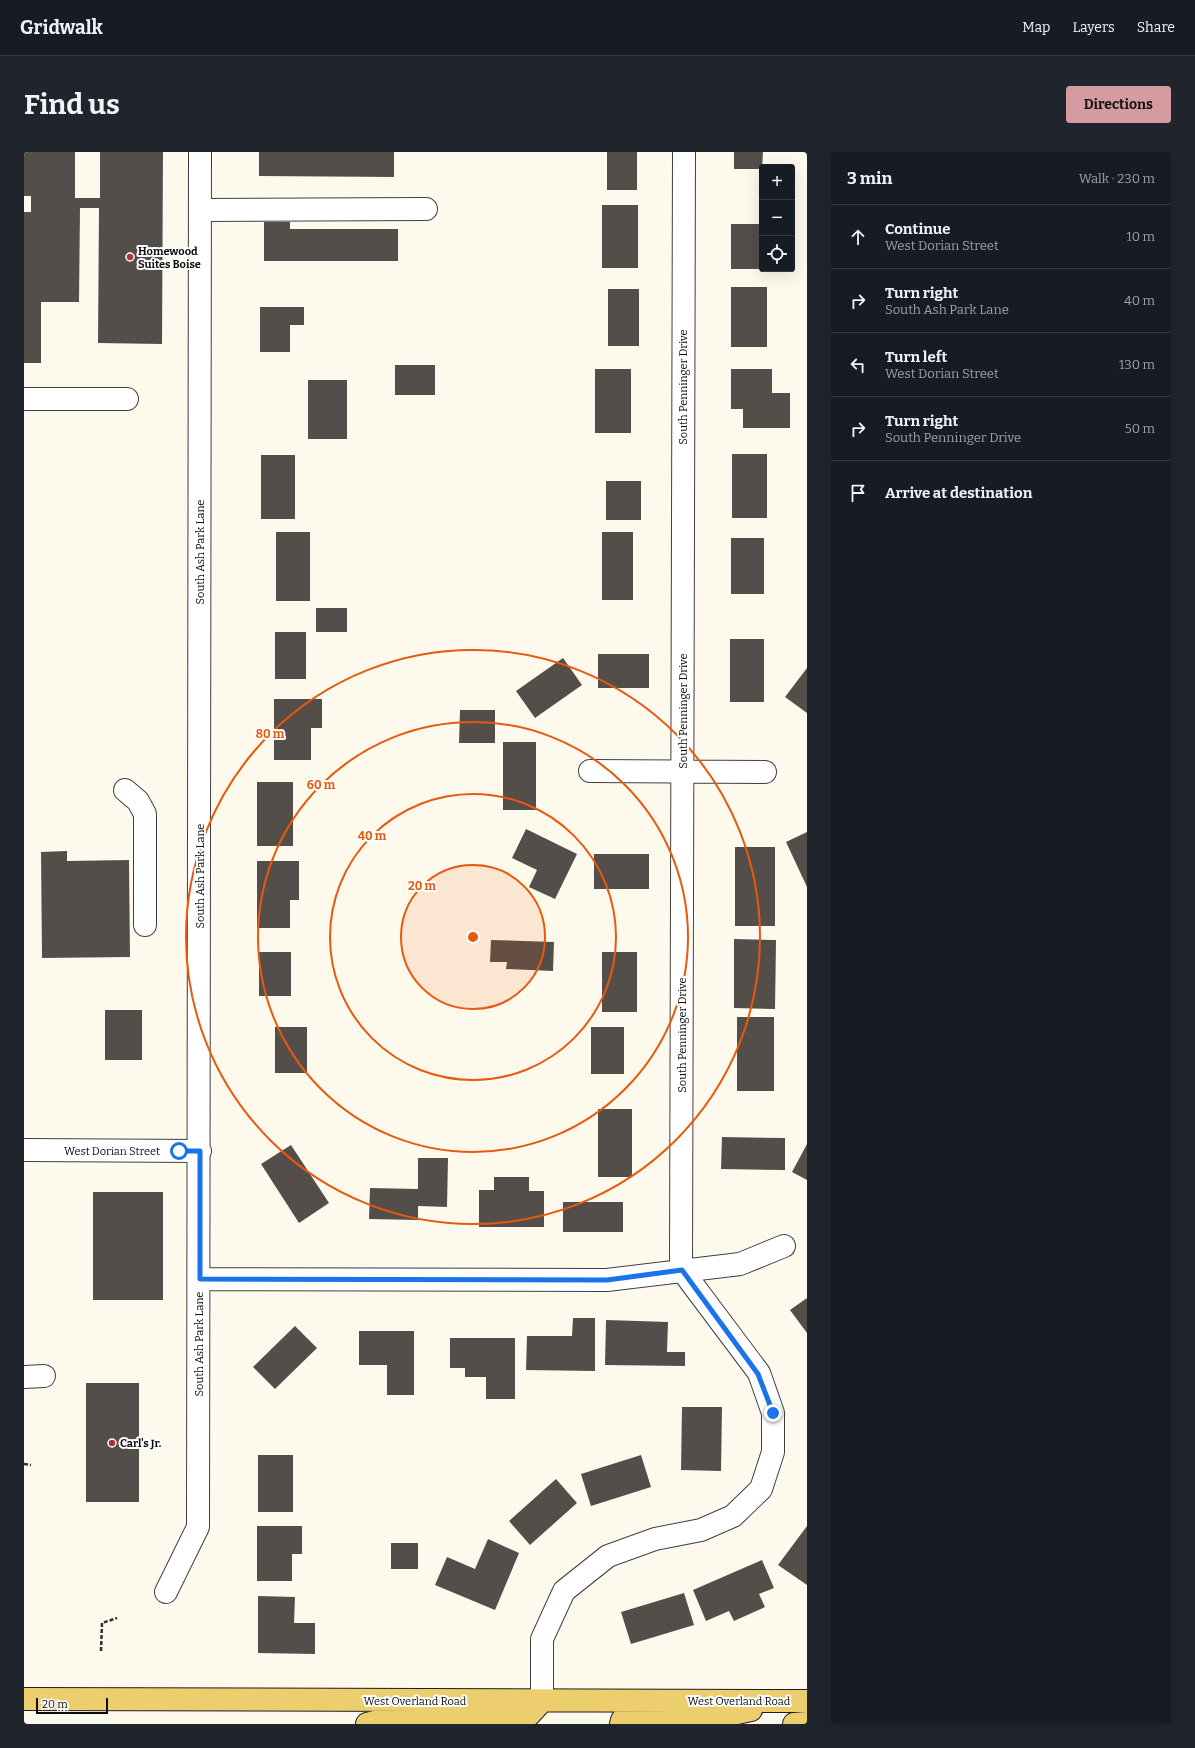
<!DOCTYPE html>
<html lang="en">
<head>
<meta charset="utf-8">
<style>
  body { margin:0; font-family:Bitter,serif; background:#20242c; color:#f1f3f6 }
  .controls { position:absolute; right:12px; top:12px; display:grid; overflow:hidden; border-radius:4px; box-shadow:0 4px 16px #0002 }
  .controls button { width:36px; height:36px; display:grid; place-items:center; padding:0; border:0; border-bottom:1px solid #363941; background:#171b24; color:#f1f3f6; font:20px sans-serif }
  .scale { position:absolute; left:12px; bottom:10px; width:72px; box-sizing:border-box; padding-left:4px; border:2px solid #0c0c0c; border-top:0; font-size:11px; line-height:14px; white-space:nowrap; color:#0c0c0c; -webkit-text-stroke:3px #fff; paint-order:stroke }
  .stop { position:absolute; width:12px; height:12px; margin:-9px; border:3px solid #1a73e8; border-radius:50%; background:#fff }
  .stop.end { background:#1a73e8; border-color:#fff; box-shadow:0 1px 4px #0008 }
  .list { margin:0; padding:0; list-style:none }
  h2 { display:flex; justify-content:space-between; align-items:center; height:52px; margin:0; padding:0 16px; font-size:17px }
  h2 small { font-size:13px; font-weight:400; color:#9ea1a6 }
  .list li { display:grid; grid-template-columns:26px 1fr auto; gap:12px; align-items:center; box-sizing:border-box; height:64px; padding:0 16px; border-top:1px solid #363941 }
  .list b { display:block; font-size:15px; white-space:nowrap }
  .list p { margin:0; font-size:13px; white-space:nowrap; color:#9ea1a6 }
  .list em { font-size:13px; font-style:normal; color:#9ea1a6 }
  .icon { flex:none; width:22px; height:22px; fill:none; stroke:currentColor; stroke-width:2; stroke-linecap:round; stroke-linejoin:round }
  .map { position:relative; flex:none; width:783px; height:1572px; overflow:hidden; border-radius:4px }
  header { display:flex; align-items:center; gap:24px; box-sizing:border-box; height:56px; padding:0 20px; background:#171b24; border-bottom:1px solid #363941 }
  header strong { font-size:19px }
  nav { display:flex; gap:22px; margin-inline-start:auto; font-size:14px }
  .intro { display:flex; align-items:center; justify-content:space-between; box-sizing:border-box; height:96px; padding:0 24px }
  h1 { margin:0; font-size:28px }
  .button { padding:10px 18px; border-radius:4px; background:#d49ca0; color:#111; font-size:14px; font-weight:700 }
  main { display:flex; gap:24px; padding:0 24px }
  aside { flex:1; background:#171b24; border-radius:4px; box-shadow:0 4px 16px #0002 }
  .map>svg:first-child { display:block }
  .building { fill:#544e4a }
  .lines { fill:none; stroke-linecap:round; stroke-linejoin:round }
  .minor-casing { stroke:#3f3f3f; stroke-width:24 }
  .major-casing { stroke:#1d1d1d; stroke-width:24 }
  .path { stroke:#2e2e2e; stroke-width:2.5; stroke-dasharray:4 2; stroke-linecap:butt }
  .minor { stroke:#fff; stroke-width:22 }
  .major { stroke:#ecce6f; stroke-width:22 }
  .route { stroke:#1a73e8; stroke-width:5 }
  .ring { fill:none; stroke:#e8590c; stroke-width:2 }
  .poi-dot { fill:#b03137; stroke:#fff; stroke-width:1.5 }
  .labels { text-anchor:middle; stroke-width:4; stroke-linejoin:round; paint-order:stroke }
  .poi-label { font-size:11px; font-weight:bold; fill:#0c0c0c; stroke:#fff; text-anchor:start }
  .street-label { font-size:11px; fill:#0c0c0c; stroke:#fff }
  .centre { fill:#e8590c; stroke:#fff; stroke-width:2 }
  .ring-label { font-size:12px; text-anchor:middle; font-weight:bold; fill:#e8590c; stroke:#fff; stroke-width:4; stroke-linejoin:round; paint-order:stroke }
</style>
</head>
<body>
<header>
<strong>Gridwalk</strong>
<nav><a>Map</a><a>Layers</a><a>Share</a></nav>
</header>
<div class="intro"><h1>Find us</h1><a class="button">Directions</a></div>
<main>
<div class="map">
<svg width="783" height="1572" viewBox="0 0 783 1572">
  <rect width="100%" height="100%" fill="#fdfaed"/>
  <!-- building -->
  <path class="building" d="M0,0H51V46H76V0H139L138,192L74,191L75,56H56L55,150H17V211H0V60H7V44H0Z
    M235,0H370V25L235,24Z
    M583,0H613V38H583Z
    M710,0H739L738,17H710Z
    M578,53H614V116H578Z
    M240,70H266V77H374V109H240Z
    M707,72H738V117H707Z
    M707,135H743V195H707Z
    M584,137H615V194H584Z
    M236,155H280V173H266V200H236Z
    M371,213H411V243H371Z
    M571,217H607V281H571Z
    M707,217H748V241H766V276H719V257H707Z
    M284,228H323V287H284Z
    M708,302H743V366H708Z
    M237,303H271V367H237Z
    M582,329H617V368H582Z
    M252,380H286V449H252Z
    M578,380H609V448H578Z
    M707,386H740V442H707Z
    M292,456H323V480H292Z
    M251,480H282V527H251Z
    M706,487H740V550H706Z
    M574,502H625V536H574Z
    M539,506L558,533L511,566L492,539Z
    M783,516V561L761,545Z
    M250,547H298V576H287V608H250Z
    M436,558H471V591H435Z
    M479,590H512V658H479Z
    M233,630H269V694H233Z
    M502,677L553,702L531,747L505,735L513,718L488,706Z
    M783,680V735L762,690Z
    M711,695H751V774H711Z
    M43,699V709L105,708L106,805L18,806L17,700Z
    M570,702H625V737H570Z
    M233,709H275V748H266V776H233Z
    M710,787L752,788L751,857L710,856Z
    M467,788L530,790L529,819L482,817L483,810H466Z
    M235,800H267V844H235Z
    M578,800H613V860H578Z
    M81,858H118V908H81Z
    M713,865H750V939H713Z
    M251,875H283V921H251Z
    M567,875H600V922H567Z
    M574,957H608V1025H574Z
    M698,985L761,986V1018L697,1017Z
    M783,992V1028L768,1020Z
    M267,993L305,1051L275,1071L237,1012Z
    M394,1006H424L423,1055L394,1054V1068L345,1067L346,1036L394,1037Z
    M470,1025H505V1039H520V1075H455V1038H470Z
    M69,1040H139V1148H69Z
    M539,1050H599V1080H539Z
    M783,1146V1181L766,1158Z
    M549,1166H571V1219L502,1218L503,1184H548Z
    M582,1168L644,1170L643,1200H661V1214L581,1213Z
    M271,1174L293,1196L251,1237L229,1215Z
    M335,1179H390V1243H363V1213H335Z
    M426,1186H491V1247H462V1225H441V1216H426Z
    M62,1231H115V1350H62Z
    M658,1255H698L697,1319L657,1318Z
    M234,1303H269V1360H234Z
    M617,1303L627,1335L567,1354L557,1322Z
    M532,1327L553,1351L506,1393L485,1369Z
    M233,1374H278V1402H268V1429H233Z
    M783,1374V1433L754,1413Z
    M464,1387L495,1401L471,1458L411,1433L423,1405L451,1417Z
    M367,1391H394V1417H367Z
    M738,1408L750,1436L735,1442L741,1455L710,1469L705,1459L682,1469L669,1438Z
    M660,1441L670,1473L607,1492L597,1460Z
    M234,1444L271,1445L270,1471H291V1502L234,1501Z"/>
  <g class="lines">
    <defs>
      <path id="minor" d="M176,58L402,57
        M0,247H103
        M566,619L741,620
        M101,638L114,649L121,662V773
        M0,998L176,999
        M176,1127L583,1128L716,1112L760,1094
        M0,1225L20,1224
        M142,1440L174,1375L176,0
        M518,1549V1487L540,1439L584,1404L631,1387L677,1378L709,1364L737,1337L749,1300V1261L735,1221L657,1117L660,0"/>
      <path id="major" d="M0,1547L783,1549
        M343,1572L363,1567L494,1568L505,1563L518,1549
        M597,1572L598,1568L690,1566L727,1558
        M770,1572L783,1571"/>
    </defs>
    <!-- minor casing -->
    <use href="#minor" class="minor-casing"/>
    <!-- major casing -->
    <use href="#major" class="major-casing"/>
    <!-- path -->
    <path class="path" d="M0,1312L7,1313
      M77,1499L78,1471L93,1466"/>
    <!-- minor -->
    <use href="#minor" class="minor"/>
    <!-- major -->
    <use href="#major" class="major"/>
  </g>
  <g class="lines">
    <!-- route -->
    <path class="route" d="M155,999H176V1127L583,1128L658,1118L734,1222L749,1261"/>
  </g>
  <!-- distance rings -->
  <circle cx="449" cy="785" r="72" fill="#e8590c" fill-opacity=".12"/>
  <g class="ring">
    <circle cx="449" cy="785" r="72"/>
    <circle cx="449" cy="785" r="143"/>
    <circle cx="449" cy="785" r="215"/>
    <circle cx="449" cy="785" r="287"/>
  </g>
  <!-- markers -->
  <g class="poi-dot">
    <circle cx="106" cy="105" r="4"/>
    <circle cx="88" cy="1291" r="4"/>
  </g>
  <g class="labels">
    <!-- poi labels -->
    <g class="poi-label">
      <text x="114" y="103">Homewood<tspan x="114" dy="13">Suites Boise</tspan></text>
      <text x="96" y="1295">Carl's Jr.</text>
    </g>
    <!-- street labels -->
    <g class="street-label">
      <text transform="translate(659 235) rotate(-90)" y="4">South Penninger Drive</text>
      <text transform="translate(176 400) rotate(-90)" y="4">South Ash Park Lane</text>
      <text transform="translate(659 559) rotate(-90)" y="4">South Penninger Drive</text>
      <text transform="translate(176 724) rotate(-90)" y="4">South Ash Park Lane</text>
      <text transform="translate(658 883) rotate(-90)" y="4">South Penninger Drive</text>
      <text x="88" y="1003">West Dorian Street</text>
      <text transform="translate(175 1192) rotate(-90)" y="4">South Ash Park Lane</text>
      <text x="391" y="1553">West Overland Road</text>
      <text x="715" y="1553">West Overland Road</text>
    </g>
  </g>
  <circle cx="449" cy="785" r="6" class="centre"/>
  <g class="ring-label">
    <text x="246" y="586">80 m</text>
    <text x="297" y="637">60 m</text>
    <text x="348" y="688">40 m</text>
    <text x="398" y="738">20 m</text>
  </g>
</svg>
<div class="controls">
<button>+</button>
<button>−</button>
<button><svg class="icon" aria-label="locate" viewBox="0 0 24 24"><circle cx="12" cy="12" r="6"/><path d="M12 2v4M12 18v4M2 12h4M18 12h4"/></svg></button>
</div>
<div class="scale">20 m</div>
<div class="stop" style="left:155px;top:999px"></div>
<div class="stop end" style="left:749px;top:1261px"></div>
</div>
<aside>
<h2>3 min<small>Walk · 230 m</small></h2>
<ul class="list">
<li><svg class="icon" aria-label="ahead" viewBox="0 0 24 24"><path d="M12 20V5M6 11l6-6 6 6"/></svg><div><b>Continue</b><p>West Dorian Street</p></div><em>10 m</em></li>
<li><svg class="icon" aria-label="right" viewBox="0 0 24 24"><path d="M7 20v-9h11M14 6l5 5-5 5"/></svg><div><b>Turn right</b><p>South Ash Park Lane</p></div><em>40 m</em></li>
<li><svg class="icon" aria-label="left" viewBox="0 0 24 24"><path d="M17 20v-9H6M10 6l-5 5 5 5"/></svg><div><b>Turn left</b><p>West Dorian Street</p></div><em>130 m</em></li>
<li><svg class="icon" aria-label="right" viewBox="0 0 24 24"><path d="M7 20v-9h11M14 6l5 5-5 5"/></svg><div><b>Turn right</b><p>South Penninger Drive</p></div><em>50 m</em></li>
<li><svg class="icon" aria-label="arrive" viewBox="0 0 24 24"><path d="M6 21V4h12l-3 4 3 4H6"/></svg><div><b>Arrive at destination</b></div></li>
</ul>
</aside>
</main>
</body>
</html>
